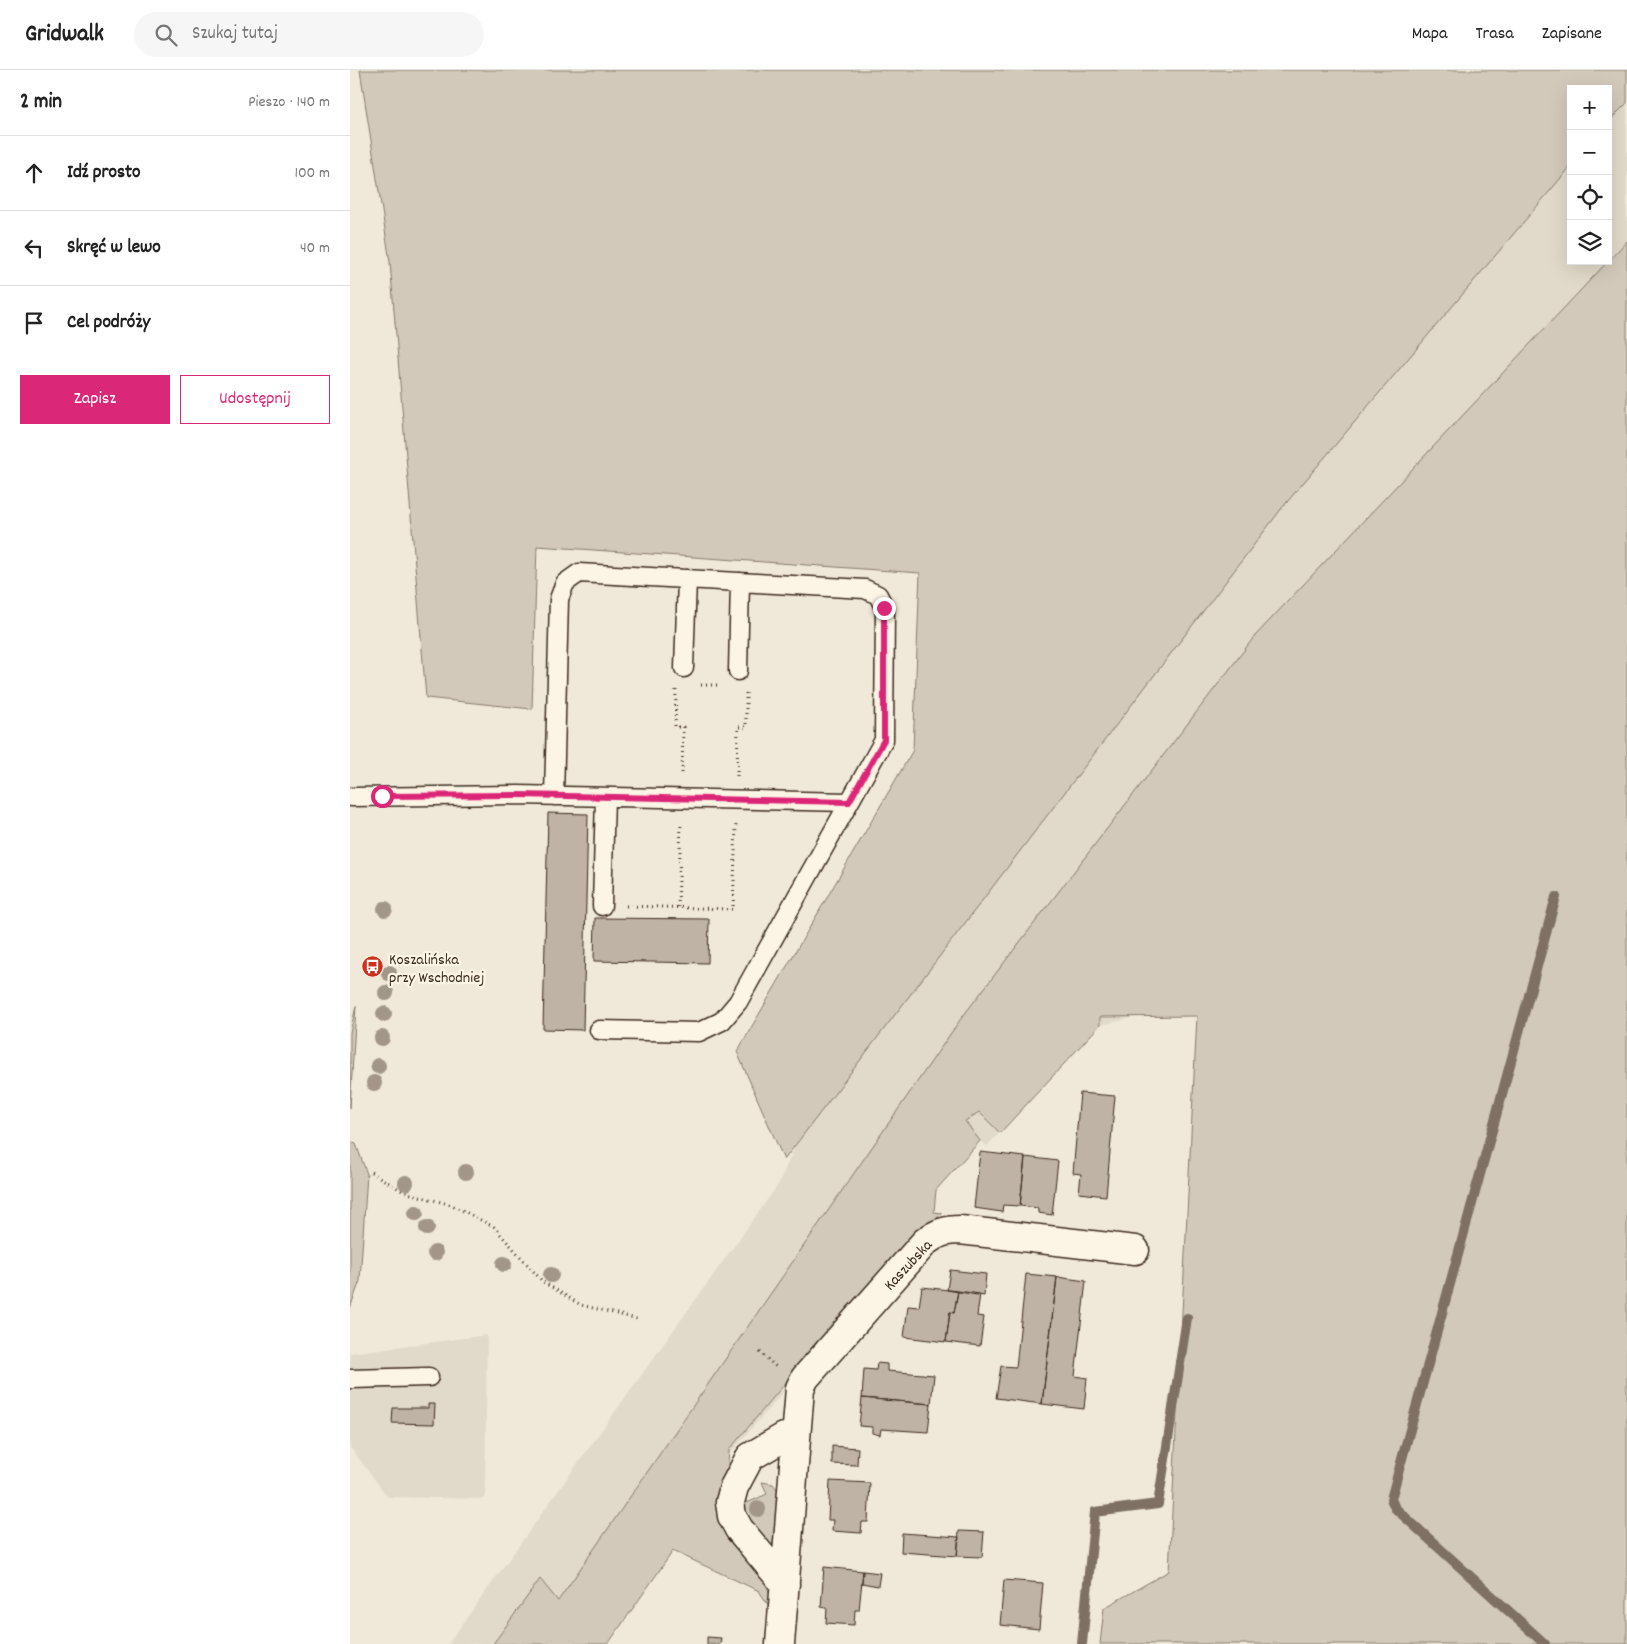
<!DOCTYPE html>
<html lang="pl">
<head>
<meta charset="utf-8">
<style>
  body { margin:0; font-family:Dekko,sans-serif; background:#f6f6f6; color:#222 }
  .controls { position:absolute; right:15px; top:15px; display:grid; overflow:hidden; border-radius:0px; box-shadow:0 5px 20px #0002 }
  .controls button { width:45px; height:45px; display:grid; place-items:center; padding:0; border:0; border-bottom:1px solid #e0e0e0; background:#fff; color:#222; font:25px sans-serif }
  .stop { position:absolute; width:15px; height:15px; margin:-11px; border:4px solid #db2777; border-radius:50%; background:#fff }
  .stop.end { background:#db2777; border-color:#fff; box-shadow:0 1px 5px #0008 }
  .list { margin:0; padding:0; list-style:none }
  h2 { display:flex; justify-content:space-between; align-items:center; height:65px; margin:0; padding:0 20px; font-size:21px }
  h2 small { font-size:16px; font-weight:400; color:#767676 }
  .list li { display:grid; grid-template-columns:32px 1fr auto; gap:15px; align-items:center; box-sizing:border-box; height:75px; padding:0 20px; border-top:1px solid #e0e0e0 }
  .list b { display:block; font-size:19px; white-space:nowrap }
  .list em { font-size:16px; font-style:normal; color:#767676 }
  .actions { display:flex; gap:10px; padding:15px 20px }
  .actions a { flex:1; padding:11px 0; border:1px solid #db2777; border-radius:0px; text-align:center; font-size:18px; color:#db2777 }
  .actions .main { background:#db2777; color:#fff }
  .icon { flex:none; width:28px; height:28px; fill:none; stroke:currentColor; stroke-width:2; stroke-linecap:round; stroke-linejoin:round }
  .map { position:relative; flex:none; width:1277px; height:1574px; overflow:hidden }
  header { display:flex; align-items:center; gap:30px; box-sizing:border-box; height:70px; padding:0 25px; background:#fff; border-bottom:1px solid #e0e0e0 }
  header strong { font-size:24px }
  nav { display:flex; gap:28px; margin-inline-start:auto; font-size:18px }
  .search { width:350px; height:45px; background:#f6f6f6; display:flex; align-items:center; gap:12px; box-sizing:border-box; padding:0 18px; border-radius:28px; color:#767676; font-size:19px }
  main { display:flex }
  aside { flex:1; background:#fff }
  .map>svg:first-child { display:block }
  .built { fill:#e1d9c9 }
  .green { fill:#d2c9ba; stroke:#867a6c }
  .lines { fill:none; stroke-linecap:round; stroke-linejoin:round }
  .stream { stroke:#7e7163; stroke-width:10 }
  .building { fill:#beb3a4; stroke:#3b2a1e }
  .service-casing { stroke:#3b2a1e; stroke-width:21 }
  .minor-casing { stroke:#3b2a1e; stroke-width:31 }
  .path { stroke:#3b2a1e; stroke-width:3; stroke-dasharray:1 4; stroke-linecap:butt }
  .service { stroke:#fcf5e5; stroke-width:18 }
  .minor { stroke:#fcf5e5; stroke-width:28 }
  .tree { fill:#a19688 }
  .route { stroke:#db2777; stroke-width:6 }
  .labels { text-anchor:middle; stroke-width:4.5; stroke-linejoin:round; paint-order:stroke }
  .poi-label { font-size:16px; fill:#3b2a1e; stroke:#fcf5e5; text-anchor:start }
  .street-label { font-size:16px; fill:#3b2a1e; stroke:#fcf5e5 }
</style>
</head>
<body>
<header>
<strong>Gridwalk</strong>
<div class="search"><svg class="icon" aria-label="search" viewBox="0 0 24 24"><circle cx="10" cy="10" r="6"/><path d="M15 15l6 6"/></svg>Szukaj tutaj</div>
<nav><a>Mapa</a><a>Trasa</a><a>Zapisane</a></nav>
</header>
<main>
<aside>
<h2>2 min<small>Pieszo · 140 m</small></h2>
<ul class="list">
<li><svg class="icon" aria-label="ahead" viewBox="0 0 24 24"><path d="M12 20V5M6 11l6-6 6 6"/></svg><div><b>Idź prosto</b></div><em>100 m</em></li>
<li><svg class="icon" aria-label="left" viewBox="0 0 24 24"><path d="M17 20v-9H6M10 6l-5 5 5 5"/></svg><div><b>Skręć w lewo</b></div><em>40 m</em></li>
<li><svg class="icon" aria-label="arrive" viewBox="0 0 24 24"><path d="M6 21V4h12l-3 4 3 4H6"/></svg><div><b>Cel podróży</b></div></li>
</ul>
<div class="actions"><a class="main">Zapisz</a><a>Udostępnij</a></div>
</aside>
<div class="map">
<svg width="1277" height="1574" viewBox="0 0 1277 1574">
  <rect width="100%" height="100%" fill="#f0e9d9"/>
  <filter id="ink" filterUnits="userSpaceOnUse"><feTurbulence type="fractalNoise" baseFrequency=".02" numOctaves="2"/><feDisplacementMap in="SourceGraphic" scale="10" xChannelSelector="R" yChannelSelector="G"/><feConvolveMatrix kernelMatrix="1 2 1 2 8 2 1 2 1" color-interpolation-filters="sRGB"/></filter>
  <g filter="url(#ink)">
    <!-- built -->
    <path class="built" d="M1277,0V347L800,932L782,948L750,955L637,1076L629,1071L586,1120L584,1142L592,1143L555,1181L258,1525L188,1574H98L428,1115L493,970L1221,42V191H1258V19Z
      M137,1265L135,1429L38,1427L0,1377V1283Z"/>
    <!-- green -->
    <path class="green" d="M10,0H1277V33L1258,52V19H1221V96L932,438L434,1090L387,982L563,680L570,503L187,476L182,639L76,628L40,192Z
      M1277,171V1574H750L754,1538L819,1501L847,946L750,947V955L650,1063L629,1042L615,1051L630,1071L586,1120L584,1142L592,1143L555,1181L440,1311L438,1310L379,1380L377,1408L422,1530L419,1574H416L419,1536L409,1521L323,1481L258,1574H143L190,1509L208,1531L610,950L905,566Z
      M6,936L0,1038V963Z
      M0,1072L6,1074L17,1104L10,1211L0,1238Z
      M412,1412L423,1414L431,1424L428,1477L422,1482L395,1453L393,1425L397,1433L417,1424Z"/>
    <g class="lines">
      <!-- stream -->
      <path class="stream" d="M732,1574L745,1442L808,1434L837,1248
        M1195,1574L1045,1438L1041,1429L1206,827"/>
    </g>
    <!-- building -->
    <path class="building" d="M198,743L238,744L233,960L193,959Z
      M245,848L359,849L358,893L244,891Z
      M730,1023L765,1026L756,1126L729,1123L731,1104L723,1103Z
      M630,1082L675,1087L670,1136L653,1135L652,1142L624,1138Z
      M675,1087L708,1091L702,1145L688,1143V1138L670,1136Z
      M600,1200L636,1204L634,1226L597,1220Z
      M676,1204L707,1207L692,1334L646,1328L651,1296L666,1297Z
      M707,1207L736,1211L725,1306L737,1308L734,1339L692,1334Z
      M572,1217L608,1221L604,1243L600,1242L596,1272L554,1267L558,1236L569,1237Z
      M608,1221L630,1224L627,1246L634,1247L630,1276L596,1272L600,1242L604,1243Z
      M527,1293L537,1294V1301L584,1305L581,1334L512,1328L514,1299L526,1300Z
      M512,1328L581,1334L578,1362L531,1359L530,1365L522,1363V1357L509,1356Z
      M78,1334H85L84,1354L42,1353L43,1338H78Z
      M482,1376L508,1378L507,1395L482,1394Z
      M480,1411L520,1413L518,1452H512L511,1463L482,1461L483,1450H478Z
      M609,1461L634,1462L632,1487L607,1486Z
      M552,1463L609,1467L607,1486L551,1482Z
      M474,1497L513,1501L509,1540H505L504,1555L476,1553L477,1538L471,1537Z
      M513,1501L530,1503L528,1516L512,1513Z
      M654,1510L693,1513L689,1559L650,1555Z
      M357,1567L371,1568L370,1574H357Z"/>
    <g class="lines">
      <defs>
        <path id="service" d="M334,598L337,509
          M388,601L390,512
          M204,726L209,529L215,513L229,503L515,519L528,525L535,539L534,670L388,932L372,951L349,962L249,960
          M1,727L168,725L499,732
          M252,836L255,727
          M0,1309L79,1307"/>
        <path id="minor" d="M435,1514L389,1459L382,1446L380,1432L384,1417L400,1387L434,1367H446
          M430,1574L450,1318L455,1308L575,1172C587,1163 595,1160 610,1160L785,1180"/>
      </defs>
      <!-- service casing -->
      <use href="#service" class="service-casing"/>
      <!-- minor casing -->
      <use href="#minor" class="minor-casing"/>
      <!-- path -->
      <path class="path" d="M351,615H368
        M326,620L325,657H333L332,704
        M387,706L388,657H396V623
        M276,836L383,839L386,755
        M328,837L331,753
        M21,1102L54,1122L102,1135L144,1157L193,1212L231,1235L287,1249
        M410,1282L426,1297"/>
      <!-- service -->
      <use href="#service" class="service"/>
      <!-- minor -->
      <use href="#minor" class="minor"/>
    </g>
    <!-- trees -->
    <g class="tree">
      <circle cx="35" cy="839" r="8"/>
      <circle cx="39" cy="903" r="8"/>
      <circle cx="36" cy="923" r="8"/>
      <circle cx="34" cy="944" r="8"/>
      <circle cx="32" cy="968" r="8"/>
      <circle cx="28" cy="996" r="8"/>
      <circle cx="24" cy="1013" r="8"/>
      <circle cx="116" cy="1102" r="8"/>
      <circle cx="56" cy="1113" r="8"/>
      <circle cx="66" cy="1143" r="8"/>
      <circle cx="77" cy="1158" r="8"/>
      <circle cx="85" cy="1183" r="8"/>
      <circle cx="154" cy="1194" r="8"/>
      <circle cx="201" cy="1205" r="8"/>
      <circle cx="408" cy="1439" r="8"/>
    </g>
  </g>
  <g class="lines" filter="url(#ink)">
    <!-- route -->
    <path class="route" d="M32,726L168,725L499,732L534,670V538"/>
  </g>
  <!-- icons -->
  <defs>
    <symbol id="bus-disc" viewBox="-11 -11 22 22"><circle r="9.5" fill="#c8321e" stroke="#fcf5e5"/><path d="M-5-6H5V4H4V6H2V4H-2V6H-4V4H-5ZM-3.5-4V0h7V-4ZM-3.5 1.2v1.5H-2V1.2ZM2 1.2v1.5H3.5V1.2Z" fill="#fff"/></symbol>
  </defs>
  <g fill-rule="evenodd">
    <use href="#bus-disc" x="10" y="884" width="25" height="25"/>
  </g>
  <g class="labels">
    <!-- poi labels -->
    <g class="poi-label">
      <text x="39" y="894">Koszalińska<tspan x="39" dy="18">przy Wschodniej</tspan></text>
    </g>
    <!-- street labels -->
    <g class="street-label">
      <text transform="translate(557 1194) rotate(-47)" y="6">Kaszubska</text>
    </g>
  </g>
</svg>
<div class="controls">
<button>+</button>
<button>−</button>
<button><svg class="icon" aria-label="locate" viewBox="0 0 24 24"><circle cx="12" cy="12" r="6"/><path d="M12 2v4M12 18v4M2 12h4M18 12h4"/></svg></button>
<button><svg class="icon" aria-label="layers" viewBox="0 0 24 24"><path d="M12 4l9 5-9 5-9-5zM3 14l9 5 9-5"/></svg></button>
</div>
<div class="stop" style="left:32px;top:726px"></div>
<div class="stop end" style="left:534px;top:538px"></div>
</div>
</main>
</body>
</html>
